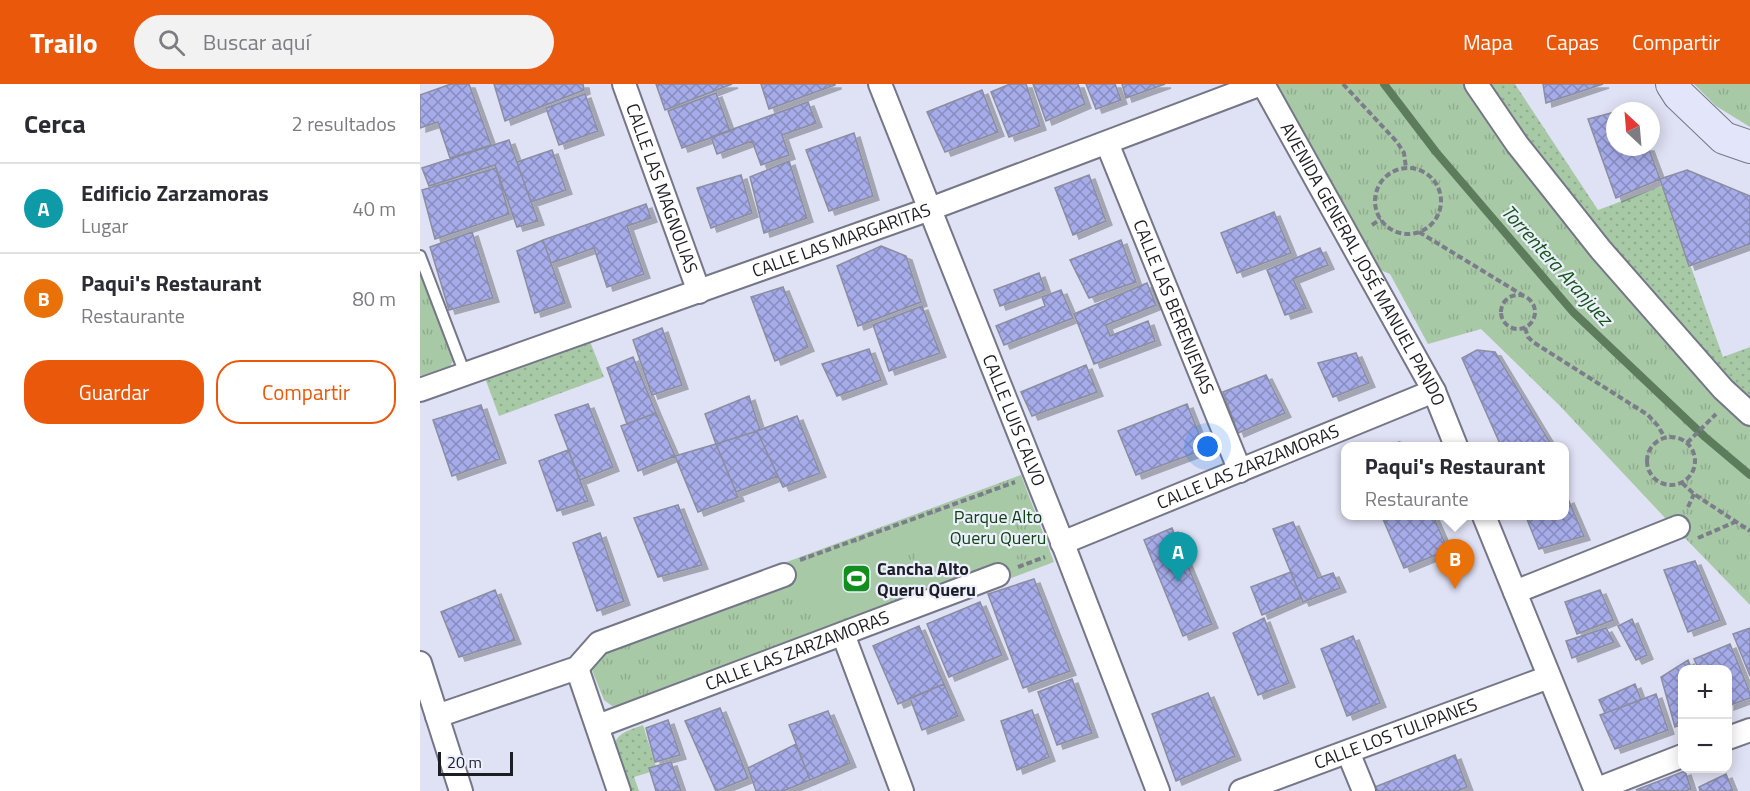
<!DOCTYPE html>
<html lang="es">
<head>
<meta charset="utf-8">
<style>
  body { margin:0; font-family:"Titillium Web",sans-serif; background:#f2f2f3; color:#2b2b33 }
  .controls { position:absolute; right:18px; bottom:18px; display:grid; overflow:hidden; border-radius:12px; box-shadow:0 3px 15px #0003 }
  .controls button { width:54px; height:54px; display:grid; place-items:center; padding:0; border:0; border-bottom:2px solid #e1e1e2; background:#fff; color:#2b2b33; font:30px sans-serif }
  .compass { position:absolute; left:1186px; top:18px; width:54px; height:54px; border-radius:50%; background:#fff; box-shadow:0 3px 15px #0003; rotate:334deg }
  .scale { position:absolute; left:18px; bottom:15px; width:75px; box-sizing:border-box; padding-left:6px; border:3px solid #1d1d24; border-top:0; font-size:16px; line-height:21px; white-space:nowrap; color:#1d1d24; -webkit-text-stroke:4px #eceffe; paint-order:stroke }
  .you { position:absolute; left:788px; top:363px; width:21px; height:21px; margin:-15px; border:4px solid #fff; border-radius:50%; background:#1a73e8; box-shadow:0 0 0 9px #1a73e833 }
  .badge { display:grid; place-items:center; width:39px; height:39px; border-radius:50%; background:#ea580c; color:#fff; font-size:20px; font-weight:700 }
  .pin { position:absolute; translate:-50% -50px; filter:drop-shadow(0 2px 3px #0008) }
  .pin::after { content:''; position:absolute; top:32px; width:21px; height:18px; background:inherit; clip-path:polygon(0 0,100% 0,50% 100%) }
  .popup { position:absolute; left:921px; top:358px; width:228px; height:78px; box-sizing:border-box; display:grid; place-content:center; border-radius:12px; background:#fff; filter:drop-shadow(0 2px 4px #0005); font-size:20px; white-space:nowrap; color:#7c7c81 }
  .popup b { font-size:22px; color:#2b2b33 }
  .popup::after { content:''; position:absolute; left:50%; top:100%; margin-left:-12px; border:12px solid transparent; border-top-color:#fff }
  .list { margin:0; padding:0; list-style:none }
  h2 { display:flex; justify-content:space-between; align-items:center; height:78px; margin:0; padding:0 24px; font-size:26px }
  h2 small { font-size:20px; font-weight:400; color:#7c7c81 }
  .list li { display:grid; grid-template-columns:39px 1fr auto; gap:18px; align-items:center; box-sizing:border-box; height:90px; padding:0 24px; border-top:2px solid #e1e1e2 }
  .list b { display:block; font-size:22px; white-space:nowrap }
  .list p { margin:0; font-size:20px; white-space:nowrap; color:#7c7c81 }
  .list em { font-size:20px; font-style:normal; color:#7c7c81 }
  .actions { display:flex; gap:12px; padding:18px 24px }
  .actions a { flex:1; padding:14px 0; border:2px solid #ea580c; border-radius:24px; text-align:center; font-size:21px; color:#ea580c }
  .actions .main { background:#ea580c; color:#fff }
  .icon { flex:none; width:33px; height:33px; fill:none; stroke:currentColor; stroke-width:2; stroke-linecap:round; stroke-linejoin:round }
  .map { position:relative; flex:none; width:1330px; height:707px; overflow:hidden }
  header { display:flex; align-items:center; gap:36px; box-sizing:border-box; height:84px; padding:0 30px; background:#ea580c; color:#fff }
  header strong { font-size:28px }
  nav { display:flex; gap:33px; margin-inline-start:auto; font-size:21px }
  .search { width:420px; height:54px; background:#f2f2f3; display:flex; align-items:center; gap:15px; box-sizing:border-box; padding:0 21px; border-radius:33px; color:#7c7c81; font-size:22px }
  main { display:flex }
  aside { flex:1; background:#fff }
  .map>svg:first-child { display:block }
  .grass { fill:url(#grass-dots) }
  .park { fill:url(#park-tufts) }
  .pitch { fill:#a8c9a6 }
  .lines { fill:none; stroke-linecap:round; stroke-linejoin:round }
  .stream { stroke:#5c7c5c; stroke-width:8 }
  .building { fill:url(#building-cross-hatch); stroke:#8b8e9f; stroke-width:1.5; filter:url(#shadow) }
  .lane-casing { stroke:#757788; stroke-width:14 }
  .street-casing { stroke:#757788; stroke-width:26 }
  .secondary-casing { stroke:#757788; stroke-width:34 }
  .path { stroke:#7c7d8a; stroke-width:4; stroke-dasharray:6 3; stroke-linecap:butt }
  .lane { stroke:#fff; stroke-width:10 }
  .street { stroke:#fff; stroke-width:22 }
  .secondary { stroke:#e3e5fa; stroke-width:32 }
  .labels { text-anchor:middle; stroke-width:4.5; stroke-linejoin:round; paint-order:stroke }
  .street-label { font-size:18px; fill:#1d1d24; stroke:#eceffe }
  .park-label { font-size:18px; fill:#124413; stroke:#eceffe }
  .poi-label { font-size:18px; font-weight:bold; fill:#1d1d24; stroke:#eceffe; text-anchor:start }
  .water-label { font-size:20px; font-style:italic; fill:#125514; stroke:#eceffe }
</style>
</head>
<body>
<header>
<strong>Trailo</strong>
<div class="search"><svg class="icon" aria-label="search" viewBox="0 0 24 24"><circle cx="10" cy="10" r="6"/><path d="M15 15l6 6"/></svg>Buscar aquí</div>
<nav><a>Mapa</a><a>Capas</a><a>Compartir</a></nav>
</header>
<main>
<aside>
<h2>Cerca<small>2 resultados</small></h2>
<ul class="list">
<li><span class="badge" style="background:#0f9aa8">A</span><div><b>Edificio Zarzamoras</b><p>Lugar</p></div><em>40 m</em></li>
<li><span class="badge" style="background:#e8710a">B</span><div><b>Paqui's Restaurant</b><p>Restaurante</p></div><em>80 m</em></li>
</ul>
<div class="actions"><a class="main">Guardar</a><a>Compartir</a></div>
</aside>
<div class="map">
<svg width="1330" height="707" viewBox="0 0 1330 707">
  <defs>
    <pattern id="grass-dots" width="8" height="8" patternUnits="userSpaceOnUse" patternTransform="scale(1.5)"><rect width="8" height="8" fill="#a8c9a6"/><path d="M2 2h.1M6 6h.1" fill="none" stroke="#90ac8f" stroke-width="1.8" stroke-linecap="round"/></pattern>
    <pattern id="park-tufts" width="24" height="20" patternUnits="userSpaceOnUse" patternTransform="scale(1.5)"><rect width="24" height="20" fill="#a8c9a6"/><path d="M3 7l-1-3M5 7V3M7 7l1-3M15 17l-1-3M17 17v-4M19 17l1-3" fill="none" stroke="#90ac8f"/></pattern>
    <pattern id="building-cross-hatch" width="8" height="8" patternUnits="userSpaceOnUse" patternTransform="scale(1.5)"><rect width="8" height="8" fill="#a6ace9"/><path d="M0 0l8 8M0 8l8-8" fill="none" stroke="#878bbd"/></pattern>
    <filter id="shadow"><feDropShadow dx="6" dy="4" stdDeviation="0" flood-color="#0004"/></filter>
  </defs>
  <rect width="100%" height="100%" fill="#dfe1f4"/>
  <!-- grass -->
  <path class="grass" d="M1068,0H1095L1178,126L1242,102L1303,273L1330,263V320L1162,132Z
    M169,255L184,293L79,332L65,294Z
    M223,641L237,686L214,693L219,707H210L194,663C196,648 211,646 223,641Z"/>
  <!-- park -->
  <path class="park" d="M855,0H1044L1090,67L1160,159L1297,314L1330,342V521L1264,453L1270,449L1263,431L1247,436L1140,322L1061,245L1008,260L970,190L953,183Z
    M1274,0H1330V43L1296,22Z
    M0,189L33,277L30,282L0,292Z
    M601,391L634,478L581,498L205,621L192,622L184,616L172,586L173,577L177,570L372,500L364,479Z"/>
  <!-- pitch -->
  <path class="pitch" d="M581,406L604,469L507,504L484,442Z
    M476,444L499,506L396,545L373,483Z"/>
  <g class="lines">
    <!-- stream -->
    <path class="stream" d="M964,0L1016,68L1153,228L1285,353L1330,391"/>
  </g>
  <!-- building -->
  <path class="building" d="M31,0H49L71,61L30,74L18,38L0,44V11Z
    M74,0H163L164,6L85,37Z
    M236,0H312L245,26Z
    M341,0H415V1L349,25Z
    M590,0H606L620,42L589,53L571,8Z
    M613,0H658L665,20L626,37Z
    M666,0H695L701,16L676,25Z
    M702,0H745L706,14Z
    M1123,0H1183L1126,19Z
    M562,6L578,48L525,68L507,28Z
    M296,9L310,47L262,64L248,27Z
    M165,10L178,47L139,61L126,24Z
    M388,18L396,39L362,51L369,71L341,81L332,57L297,70L291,53Z
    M1195,28V63H1228L1240,95L1196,114L1168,35Z
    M434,49L453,112L409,127L386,66Z
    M89,56L118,137L97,143L75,81L9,102L2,84Z
    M132,66L146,106L111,118L97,78Z
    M369,77L387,134L344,149L330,93Z
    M76,84L89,130L15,155L2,106Z
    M1267,86L1330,112V160L1269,182L1240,95Z
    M321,91L332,129L291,144L277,104Z
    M669,91L686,137L653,151L635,104Z
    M226,120L231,134L207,142L224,190L187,203L174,164L131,179L123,156Z
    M854,128L871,169L817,189L801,149Z
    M52,148L73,214L29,226L10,163Z
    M123,156L145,219L115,229L97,167Z
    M701,156L716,198L669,214L650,176Z
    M461,162L486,172L501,218L438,242L417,182Z
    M900,164L908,181L873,195L886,224L865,231L847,186Z
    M619,189L625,206L580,222L574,206Z
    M727,199L736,221L686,241L690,252L728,237L735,257L674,280L654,230Z
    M363,203L388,263L355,277L331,213Z
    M641,206L653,234L584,261L576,242L625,222L622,213Z
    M502,222L520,269L469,287L453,241Z
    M242,244L262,301L232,311L213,256Z
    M449,265L461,296L417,312L402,280Z
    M1057,266L1075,268L1132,362H1081L1042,274Z
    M936,269L949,299L913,313L898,279Z
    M213,273L236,329L207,340L187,284Z
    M666,281L677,308L612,332L601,308Z
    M846,291L865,329L818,349L803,308Z
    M329,312L340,346L296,360L285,330Z
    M168,320L193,383L160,396L135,331Z
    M767,320L785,365L716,391L698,347Z
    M61,321L80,375L32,392L13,336Z
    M236,329L255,372L218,387L201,342Z
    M377,332L400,389L363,403L337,347Z
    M337,347L358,392L316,408L296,360Z
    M979,358L992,362H968Z
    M296,360L318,413L278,428L255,372Z
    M148,366L168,417L137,427L119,377Z
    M1148,415L1164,452L1119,465L1106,433L1109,432H1144V417Z
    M258,421L282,481L238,493L214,434Z
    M973,432H1013L1028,466L984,484L963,435Z
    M873,438L898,494L913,489L920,504L883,518L853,445Z
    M752,444L792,540L763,552L724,456Z
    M180,449L204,517L177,527L153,459Z
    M1275,477L1300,536L1268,548L1244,486Z
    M871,488L881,514L842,531L831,503Z
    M614,495L650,587L603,604L568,510Z
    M75,506L95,556L39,573L21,528Z
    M1180,506L1193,536L1157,550L1145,518Z
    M560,518L582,571L529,593L507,540Z
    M844,534L869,599L838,611L813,549Z
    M1212,535L1227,571L1216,576L1198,542Z
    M499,542L524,600L478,620L453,562Z
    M1186,544L1194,558L1152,574L1146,557Z
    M1330,544V592L1313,550Z
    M933,552L960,619L927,632L901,565Z
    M1310,560L1330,609V614L1308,622V586H1279L1274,575Z
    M1268,576L1272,586H1262V640L1255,643L1241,593Z
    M652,595L672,649L637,661L618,608Z
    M524,600L538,632L502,646L490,614Z
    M1215,600L1221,616L1185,629L1179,616Z
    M788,609L815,672L756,697L732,630Z
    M1236,610L1248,646L1195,665L1180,631Z
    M300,624L328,694L296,707L265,637Z
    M612,626L629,673L597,686L581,637Z
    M408,627L430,679L390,696L369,641Z
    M248,636L260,671L235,678L226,644Z
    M376,660L390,696L363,707H336L328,684Z
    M1035,671L1047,703L1037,707H956L955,703Z
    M251,678L261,707H236L229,684Z
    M1265,687L1271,705L1265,707L1216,706Z
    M1306,690L1313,707H1280L1279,703Z"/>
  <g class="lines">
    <defs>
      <path id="lane" d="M0,172L45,290"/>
      <g id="street">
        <path id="s1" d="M204,0L279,208"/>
        <path id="s2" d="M460,0L645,465L738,707"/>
        <path id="s3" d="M843,0L1014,307L1036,362"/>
        <path d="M1056,0L1097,60L1181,166L1303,305L1330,330"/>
        <path id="s4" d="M687,59L820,387"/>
        <path id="s5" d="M0,306L510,125L841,0"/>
        <path d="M1064,432L1176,707"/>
        <path id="s6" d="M642,459L1014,307"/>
        <path d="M1095,508L1258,443"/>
        <path d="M423,550L482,707"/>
        <path d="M0,579L41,707"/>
        <path d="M157,584L199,707"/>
        <path d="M17,632L157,584L179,559L364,491"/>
        <path id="s7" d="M178,642L578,491"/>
        <path d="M1308,654L1330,646"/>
        <path d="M928,668L944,707"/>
        <path d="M1175,706L1262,672"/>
        <path id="s8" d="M821,707L1129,593"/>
      </g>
      <path id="secondary" d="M1252,0L1259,11L1304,54L1330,63"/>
    </defs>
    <!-- lane casing -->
    <use href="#lane" class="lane-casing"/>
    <!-- street casing -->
    <use href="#street" class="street-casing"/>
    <!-- secondary casing -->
    <use href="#secondary" class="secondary-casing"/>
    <!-- path -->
    <path class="path" d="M923,0L977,58L984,69L986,84
      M955 117a33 33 0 1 1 66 0a33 33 0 1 1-66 0Z
      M952,141L961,135
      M999,148L1104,212
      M1081 228a17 17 0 1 1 34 0a17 17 0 1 1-34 0Z
      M1105,244L1108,253L1113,258L1228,331L1238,342L1245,354
      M1227 377a24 24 0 1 1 48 0a24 24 0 1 1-48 0Z
      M1267,359L1296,330
      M1262,399L1274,410L1330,447
      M1268,423L1274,410
      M1278,454L1315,438
      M380,476L595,398
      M598,483L625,473"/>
    <!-- lane -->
    <use href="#lane" class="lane"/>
    <!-- street -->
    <use href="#street" class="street"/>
    <!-- secondary -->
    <use href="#secondary" class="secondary"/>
  </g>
  <!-- icons -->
  <defs>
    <symbol id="stadium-square" viewBox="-11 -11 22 22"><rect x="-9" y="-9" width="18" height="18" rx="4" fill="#118e1b" stroke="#eceffe"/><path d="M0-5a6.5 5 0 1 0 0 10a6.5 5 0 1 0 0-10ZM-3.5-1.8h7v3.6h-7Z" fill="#fff"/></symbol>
  </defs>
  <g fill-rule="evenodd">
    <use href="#stadium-square" x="420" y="478" width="33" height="33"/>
  </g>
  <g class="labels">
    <!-- street labels -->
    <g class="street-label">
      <text dy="6" stroke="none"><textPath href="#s1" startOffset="111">CALLE LAS MAGNOLIAS</textPath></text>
      <text dy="6" stroke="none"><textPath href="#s5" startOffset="447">CALLE LAS MARGARITAS</textPath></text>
      <text dy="6" stroke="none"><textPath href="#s3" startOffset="206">AVENIDA GENERAL JOSÉ MANUEL PANDO</textPath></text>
      <text dy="6" stroke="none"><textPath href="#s4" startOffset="177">CALLE LAS BERENJENAS</textPath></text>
      <text dy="6" stroke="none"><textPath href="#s2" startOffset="362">CALLE LUIS CALVO</textPath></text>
      <text dy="6" stroke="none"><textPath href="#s6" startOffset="201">CALLE LAS ZARZAMORAS</textPath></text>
      <text dy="6" stroke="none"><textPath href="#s7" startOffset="213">CALLE LAS ZARZAMORAS</textPath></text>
      <text dy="6" stroke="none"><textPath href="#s8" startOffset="165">CALLE LOS TULIPANES</textPath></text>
    </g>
    <!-- park labels -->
    <g class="park-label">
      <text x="578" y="439">Parque Alto<tspan x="578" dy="21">Queru Queru</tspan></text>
    </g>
    <!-- poi labels -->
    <g class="poi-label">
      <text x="457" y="491">Cancha Alto<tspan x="457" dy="21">Queru Queru</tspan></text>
    </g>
    <!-- water labels -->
    <g class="water-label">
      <text transform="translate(1137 181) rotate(48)" y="7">Torrentera Aranjuez</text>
    </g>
  </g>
</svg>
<div class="controls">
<button>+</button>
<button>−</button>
</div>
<svg class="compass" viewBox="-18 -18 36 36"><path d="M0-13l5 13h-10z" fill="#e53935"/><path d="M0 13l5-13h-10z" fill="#7c7c81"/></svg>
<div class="scale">20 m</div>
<div class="you"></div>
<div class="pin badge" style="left:758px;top:498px;background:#0f9aa8">A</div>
<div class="pin badge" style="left:1035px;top:505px;background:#e8710a">B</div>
<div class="popup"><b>Paqui's Restaurant</b>Restaurante</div>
</div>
</main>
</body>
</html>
